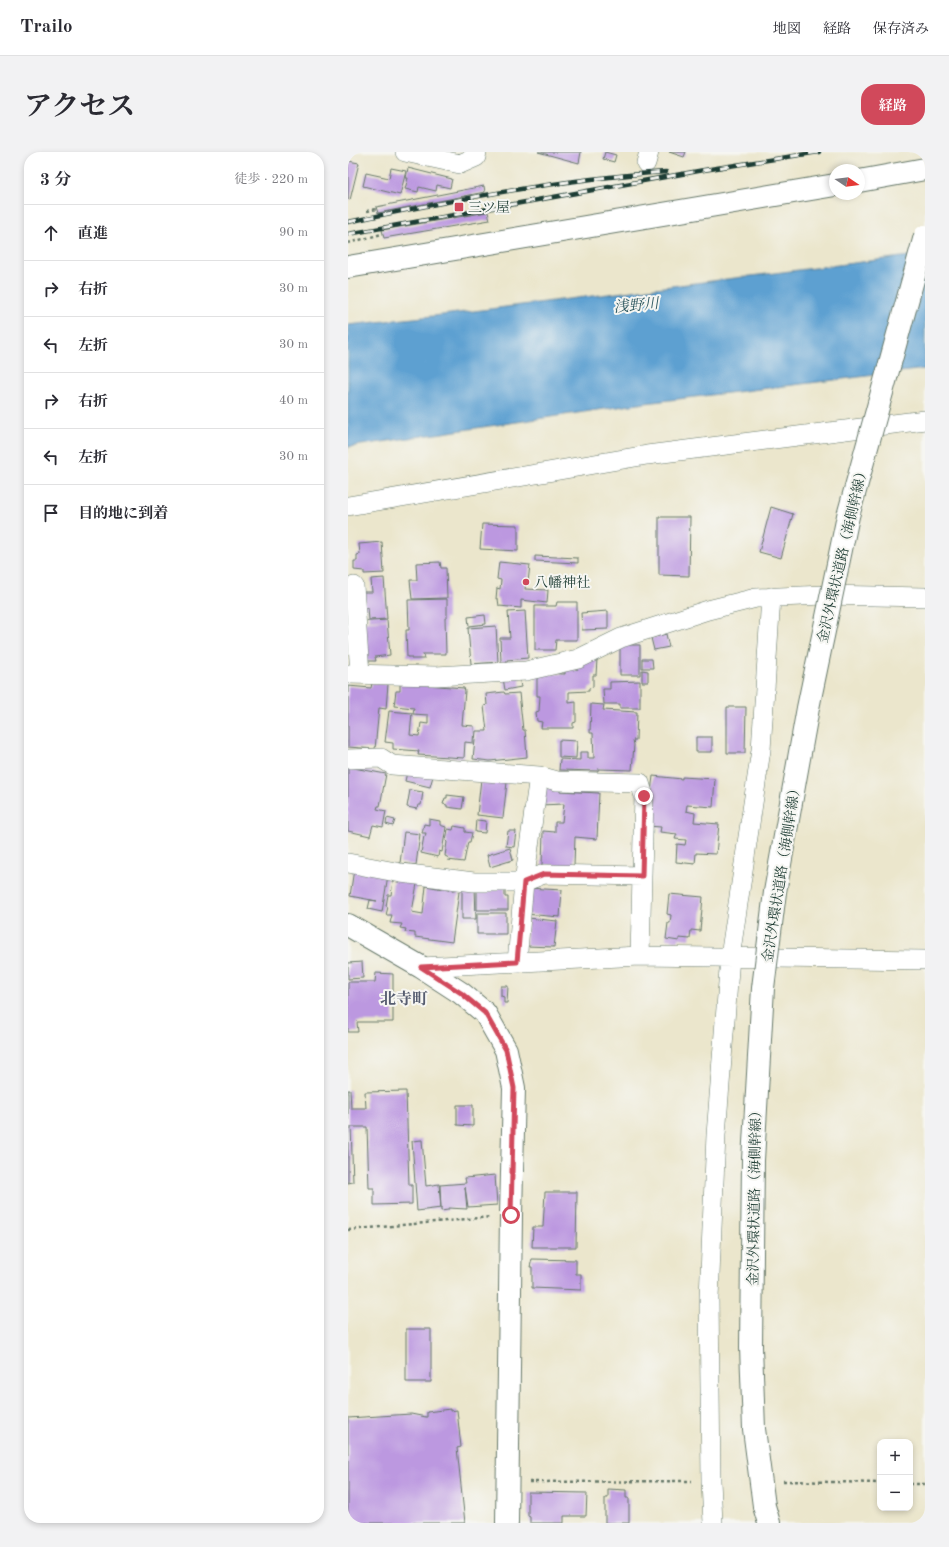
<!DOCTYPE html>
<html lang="ja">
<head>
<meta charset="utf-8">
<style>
  body { margin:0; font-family:"Old Standard TT","Noto Serif JP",serif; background:#f2f2f3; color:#2b2b33 }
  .controls { position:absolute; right:12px; bottom:12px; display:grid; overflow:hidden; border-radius:8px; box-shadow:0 2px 6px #0003 }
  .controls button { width:36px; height:36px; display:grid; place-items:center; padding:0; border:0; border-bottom:1px solid #e1e1e2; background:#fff; color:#2b2b33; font:20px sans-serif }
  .compass { position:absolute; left:481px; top:12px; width:36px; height:36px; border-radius:50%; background:#fff; box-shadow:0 2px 6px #0003; rotate:103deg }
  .stop { position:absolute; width:12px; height:12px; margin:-9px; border:3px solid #d1495b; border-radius:50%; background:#fff }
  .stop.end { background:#d1495b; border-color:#fff; box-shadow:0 1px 4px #0008 }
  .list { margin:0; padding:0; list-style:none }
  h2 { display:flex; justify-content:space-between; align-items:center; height:52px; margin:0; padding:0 16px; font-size:17px }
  h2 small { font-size:13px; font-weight:400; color:#7c7c81 }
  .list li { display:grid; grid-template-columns:26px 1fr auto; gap:12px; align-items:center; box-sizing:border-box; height:56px; padding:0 16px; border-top:1px solid #e1e1e2 }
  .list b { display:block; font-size:15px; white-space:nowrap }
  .list em { font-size:13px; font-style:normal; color:#7c7c81 }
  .icon { flex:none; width:22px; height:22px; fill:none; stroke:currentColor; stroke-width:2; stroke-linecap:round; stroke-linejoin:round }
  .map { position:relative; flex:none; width:577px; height:1371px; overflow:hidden; border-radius:16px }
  header { display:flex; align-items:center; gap:24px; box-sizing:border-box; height:56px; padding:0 20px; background:#fff; border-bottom:1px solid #e1e1e2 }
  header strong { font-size:19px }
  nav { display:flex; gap:22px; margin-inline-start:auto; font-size:14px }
  .intro { display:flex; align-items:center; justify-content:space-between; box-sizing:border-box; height:96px; padding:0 24px }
  h1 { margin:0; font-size:28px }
  .button { padding:10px 18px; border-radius:16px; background:#d1495b; color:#fff; font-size:14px; font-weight:700 }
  main { display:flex; gap:24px; padding:0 24px }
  aside { flex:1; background:#fff; border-radius:16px; box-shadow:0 2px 6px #0003 }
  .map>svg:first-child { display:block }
  .water { fill:#5da0d1; stroke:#3e6e82 }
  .building { fill:#bc98e0 }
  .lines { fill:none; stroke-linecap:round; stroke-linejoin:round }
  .minor-casing { stroke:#667869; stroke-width:20 }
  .tertiary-casing { stroke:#667869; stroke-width:24 }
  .secondary-casing { stroke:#667869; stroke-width:24 }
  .path { stroke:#667869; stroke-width:2.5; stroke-dasharray:3 3; stroke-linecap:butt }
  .minor { stroke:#fff; stroke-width:19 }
  .tertiary { stroke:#fff; stroke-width:22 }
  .secondary { stroke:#fff; stroke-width:22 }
  .rail-casing { stroke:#1f3d34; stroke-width:4.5 }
  .rail { stroke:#f6f6f2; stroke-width:3; stroke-dasharray:9; stroke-linecap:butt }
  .secondary-bridge-casing { stroke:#667869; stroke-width:24; stroke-linecap:butt }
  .secondary-bridge { stroke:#fff; stroke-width:22 }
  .route { stroke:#d1495b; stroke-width:5 }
  .poi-dot { fill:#d1495b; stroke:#f6f6f2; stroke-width:1.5 }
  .labels { text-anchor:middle; stroke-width:4; stroke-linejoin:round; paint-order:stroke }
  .poi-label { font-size:14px; fill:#1f3d34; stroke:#f6f6f2; text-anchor:start }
  .street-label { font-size:14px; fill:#1f3d34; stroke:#f6f6f2 }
  .water-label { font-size:15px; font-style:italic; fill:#325b63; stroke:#f6f6f2 }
  .quarter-label { font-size:16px; font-weight:bold; fill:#565d70; stroke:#f6f6f2 }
</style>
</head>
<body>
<header>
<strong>Trailo</strong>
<nav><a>地図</a><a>経路</a><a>保存済み</a></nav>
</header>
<div class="intro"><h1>アクセス</h1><a class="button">経路</a></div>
<main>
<aside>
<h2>3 分<small>徒歩 · 220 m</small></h2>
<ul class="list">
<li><svg class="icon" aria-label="ahead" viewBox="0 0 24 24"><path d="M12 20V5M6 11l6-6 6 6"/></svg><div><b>直進</b></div><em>90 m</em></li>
<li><svg class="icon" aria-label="right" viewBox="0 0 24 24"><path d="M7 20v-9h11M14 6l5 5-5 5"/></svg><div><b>右折</b></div><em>30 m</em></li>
<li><svg class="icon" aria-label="left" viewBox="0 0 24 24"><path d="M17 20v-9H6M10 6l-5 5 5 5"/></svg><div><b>左折</b></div><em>30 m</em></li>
<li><svg class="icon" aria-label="right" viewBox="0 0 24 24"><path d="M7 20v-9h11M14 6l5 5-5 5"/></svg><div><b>右折</b></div><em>40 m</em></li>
<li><svg class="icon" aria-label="left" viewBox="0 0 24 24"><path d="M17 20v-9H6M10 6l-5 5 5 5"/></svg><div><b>左折</b></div><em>30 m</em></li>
<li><svg class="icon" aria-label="arrive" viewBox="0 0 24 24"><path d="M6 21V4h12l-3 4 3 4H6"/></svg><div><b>目的地に到着</b></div></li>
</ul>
</aside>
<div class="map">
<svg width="577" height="1371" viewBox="0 0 577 1371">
  <rect width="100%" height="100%" fill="#f6f6f2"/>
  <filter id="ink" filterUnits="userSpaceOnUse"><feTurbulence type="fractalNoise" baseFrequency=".025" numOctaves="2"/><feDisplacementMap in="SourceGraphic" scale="8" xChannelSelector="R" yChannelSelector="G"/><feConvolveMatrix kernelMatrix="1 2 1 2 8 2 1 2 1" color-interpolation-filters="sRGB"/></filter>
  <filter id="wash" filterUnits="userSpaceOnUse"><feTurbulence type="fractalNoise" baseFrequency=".012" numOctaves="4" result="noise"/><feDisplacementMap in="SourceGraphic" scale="16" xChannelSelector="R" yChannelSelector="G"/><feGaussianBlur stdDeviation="0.9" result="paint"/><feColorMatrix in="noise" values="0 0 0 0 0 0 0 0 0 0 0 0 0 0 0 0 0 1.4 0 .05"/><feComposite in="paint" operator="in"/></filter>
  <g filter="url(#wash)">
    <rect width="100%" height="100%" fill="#ebe6cc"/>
    <!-- water -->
    <path class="water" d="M577,102V217L297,251L0,295V173L94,163Z"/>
    <g id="blocks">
      <!-- building -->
      <path class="building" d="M190,0H233L231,11Z
        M257,0L268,3L266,10L255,7Z
        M321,0H338L336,5Z
        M0,9L11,11L2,48L0,47Z
        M43,16L58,19L52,43L15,34L18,21L41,26Z
        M60,16L104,27L102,36L89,33L88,39L71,35L70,40L57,37L60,26H58Z
        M136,34L137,40L30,61L28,55Z
        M140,60L142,68L36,86L34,78Z
        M423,355L445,362L433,406L411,400Z
        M311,365H342L341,424L311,423Z
        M134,372L170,373V399L132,397Z
        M34,390L36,421L16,422V419L6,418V409H9V403L12,402L11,392Z
        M187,404L230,406V411L187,409Z
        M92,410L93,416H98L99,446L64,447L62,428H69L68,411Z
        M151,410L182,413L180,430H178L177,437L200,438L199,451L173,448V456L151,454L150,447H148L149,436L152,437L153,428L149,427Z
        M36,426L39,467L21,468L20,456H15L14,440H24L23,427Z
        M99,447V466H97L98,502H75L76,507H63V505H59L58,478H61L60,448Z
        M209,450H229V488H208L207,498H187V454H208Z
        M177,459L180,506L159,508V510H153L152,486H162L160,460Z
        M260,459V477L234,478L233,461Z
        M137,463L138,472L121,474L120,465Z
        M39,468L42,503L27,505L28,509H18L8,470Z
        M148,474L150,510L123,512L120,476Z
        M318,482L321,495L306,498L303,486Z
        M272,493H292V523H272Z
        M249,507L248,523H245V535L241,536V539L221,540V551L228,550V570L225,571V576H193L194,570L189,569L188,560L191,559L192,544H189V521L217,522V516L230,517V508Z
        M294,507H304L305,516H294Z
        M294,518L300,519V530H294Z
        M171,524L173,535L157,538L155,526Z
        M292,529V556H272V552H256L255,537H262V530Z
        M24,531L40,532L38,557L31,556L27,597L0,595V534L23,536Z
        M52,531L116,536L117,539L114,573L126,574L125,591L117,590L116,606L70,603L71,599L45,597V591L37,590L41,559L64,561L62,583L71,584L73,571L80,572V563L65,562L66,556L46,554L48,539H52Z
        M156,540L157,542L171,541L175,578H177L179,605L142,609L125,607L128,579H139L136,554L139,553L138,542Z
        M243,552L256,553L255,558L289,560L288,588H285L286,593L284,618L250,617V619L211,618L212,607L232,608V600H240V606H246L245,581H242Z
        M379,555H398L397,601H379Z
        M348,585H364V600H348Z
        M211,588L229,589L228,606L211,605Z
        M61,612L87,617L82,635L57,629Z
        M0,615L38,622L32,654H30L29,657L38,659L35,675L25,673L22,684L0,679Z
        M305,624L334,627V625L367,627L365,655L339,653L338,659L347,661L346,670L371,672L368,702L348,701L347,712L328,710L329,692L337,693L338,688L327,687L329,682L312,680L313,675L299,674Z
        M133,627L159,630L155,666L129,663Z
        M193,636H211V639L251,641L249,687L227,685L226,714L194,713L195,679L207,680V670H214L216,652L192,653Z
        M62,638L75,640L73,653H70L69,657L59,655Z
        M99,643L116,645L114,657L99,655V653L95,652L97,646H99Z
        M39,666L47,668L45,674L38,672Z
        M81,667L92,669V673L98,675L94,700L91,699L90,705L73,701L76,684L77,685L78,681H74L76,672L81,673Z
        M128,668L138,669L137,681L127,680Z
        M106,674L117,676V680L124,681L122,690H120L116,710L100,708L101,706L97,704L99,690L98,689L100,677L105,678Z
        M160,679H168L166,695L158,694Z
        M56,680L72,682L68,713L52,711Z
        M162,696L165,708L142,715L139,703Z
        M6,717L40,723L34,760L20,757L22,748L29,749L2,744Z
        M46,722L70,726L64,760L75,762L78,734L111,740L104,790L67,785V781L57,780L58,777L52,776L54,772L42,771L44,763H38L40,755L38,754L40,743H43Z
        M129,731H157V745H160V758H129Z
        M127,735L128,767H114V736Z
        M179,736L214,738L212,765L177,762Z
        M321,742L355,745L352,779L343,778L342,787L331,786V789L318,787L320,771H322L323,763L319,762Z
        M129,761H158V782H129Z
        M180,766L209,769L206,795L178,794Z
        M14,810L15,826L0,827V811Z
        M28,821L45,822V870H9L10,880H0V830H27Z
        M153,834H160L159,851H156V845L153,844Z
        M0,938H2L3,956H18L17,940L58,939L61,1033H64V1052L26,1053V1036H21L19,975H3L5,1030L0,1031Z
        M109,953H125V974L109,973Z
        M74,988L78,1034L91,1032L93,1056L69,1059L64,989Z
        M147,1023L149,1053L120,1055L117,1035L119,1057L100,1056V1058L93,1059L92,1033L118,1031L117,1026Z
        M197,1040H229L228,1095H184L185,1075H195Z
        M184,1107L228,1108V1122H233V1138L184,1136V1115H182Z
        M58,1177H83V1230H58Z
        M102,1257V1259L109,1258L113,1295L109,1296L117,1371H0V1266L63,1262L78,1265H79V1260Z
        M260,1337L278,1338V1346H281V1371H257V1346H260Z
        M180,1340L239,1341L238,1364H216V1371H182V1365L180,1364Z"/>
    </g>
  </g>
  <g filter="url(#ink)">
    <use href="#blocks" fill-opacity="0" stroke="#667869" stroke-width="1"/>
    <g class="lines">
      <defs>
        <path id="minor" d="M57,0L112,12L128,5L129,0
          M298,11L301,0
          M0,354L299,303L577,268
          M6,434L12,522
          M0,522L88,524L178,519L230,507L273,486L360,458L408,446L476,443L577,445
          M0,607L33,606L44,613L191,624L209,629L292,631L296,644L292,804
          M0,711L53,721L126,730H176L196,722L294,724
          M169,810L176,730L191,624
          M73,815L292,804L577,808
          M365,1371L363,1329L361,1146L368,983L382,805L413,598L423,445"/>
        <path id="tertiary" d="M511,29L577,17
          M0,115L487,33
          M0,773L73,815L113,841L137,861L158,898L166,936L163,1063L159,1371"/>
        <path id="secondary" d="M416,1354L421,1371"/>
      </defs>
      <!-- minor casing -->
      <use href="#minor" class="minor-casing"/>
      <!-- tertiary casing -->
      <use href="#tertiary" class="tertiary-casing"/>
      <!-- secondary casing -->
      <use href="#secondary" class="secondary-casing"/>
      <!-- path -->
      <path class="path" d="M19,59L29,57
        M0,91L34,82
        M0,1078L142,1065
        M435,1329L532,1331
        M181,1330L344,1329
        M562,1332H577"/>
      <!-- minor -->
      <use href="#minor" class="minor"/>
      <!-- tertiary -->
      <use href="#tertiary" class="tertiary"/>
      <!-- secondary -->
      <use href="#secondary" class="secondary"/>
      <defs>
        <path id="rail" d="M0,70C105,48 211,27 318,20
          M0,82L356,18L471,0"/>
      </defs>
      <!-- rail casing -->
      <use href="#rail" class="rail-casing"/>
      <!-- rail -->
      <use href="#rail" class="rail"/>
      <defs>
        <path id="secondary-bridge" d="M416,1354L406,1277L403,1195L405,1008L415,836L427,740L460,556L500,364L577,84"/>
      </defs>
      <!-- secondary-bridge casing -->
      <use href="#secondary-bridge" class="secondary-bridge-casing"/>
      <!-- secondary-bridge -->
      <use href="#secondary-bridge" class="secondary-bridge"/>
    </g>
  </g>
  <g class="lines" filter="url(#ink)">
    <!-- route -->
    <path class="route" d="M163,1063L166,936L158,898L137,861L113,841L73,815L169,810L176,730L196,722L294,724L296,644"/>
  </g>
  <!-- markers -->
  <g class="poi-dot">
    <rect x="106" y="50" width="10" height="10" rx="2"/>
    <circle cx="178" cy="430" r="4"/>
  </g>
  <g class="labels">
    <!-- poi labels -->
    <g class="poi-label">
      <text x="120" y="60">三ツ屋</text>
      <text x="186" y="435">八幡神社</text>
    </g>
    <!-- street labels -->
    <g class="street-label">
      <text transform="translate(494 402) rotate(-77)" y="5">金沢外環状道路（海側幹線）</text>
      <text transform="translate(433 720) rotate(-81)" y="5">金沢外環状道路（海側幹線）</text>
      <text transform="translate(406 1043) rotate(-89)" y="5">金沢外環状道路（海側幹線）</text>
    </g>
    <!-- water labels -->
    <g class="water-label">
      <text transform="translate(288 153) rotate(-5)" y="5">浅野川</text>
    </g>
    <!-- quarter labels -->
    <g class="quarter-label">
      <text x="56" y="852">北寺町</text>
    </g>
  </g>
</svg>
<div class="controls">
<button>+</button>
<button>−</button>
</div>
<svg class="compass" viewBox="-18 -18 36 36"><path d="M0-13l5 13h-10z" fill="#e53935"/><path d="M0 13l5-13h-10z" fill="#7c7c81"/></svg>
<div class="stop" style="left:163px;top:1063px"></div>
<div class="stop end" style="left:296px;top:644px"></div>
</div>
</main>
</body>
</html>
